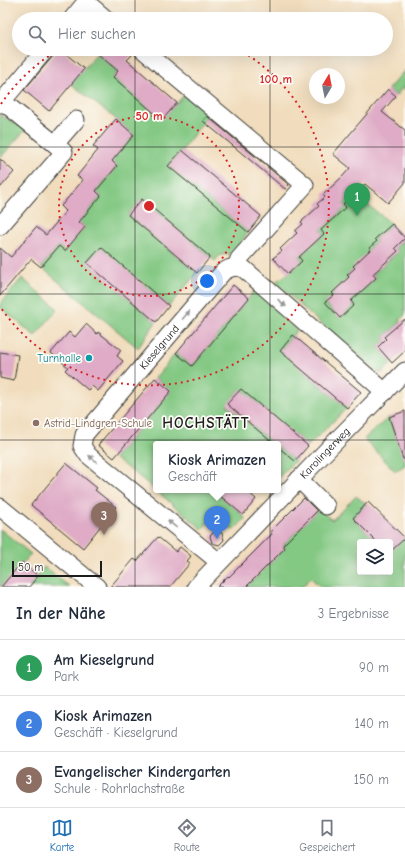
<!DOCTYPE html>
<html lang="de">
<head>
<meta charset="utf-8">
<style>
  body { margin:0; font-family:"Comic Neue",sans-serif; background:#f6f6f7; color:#1f2937 }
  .controls { position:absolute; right:12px; bottom:12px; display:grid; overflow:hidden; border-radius:4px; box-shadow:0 4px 16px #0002 }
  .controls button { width:36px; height:36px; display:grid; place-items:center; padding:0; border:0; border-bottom:1px solid #e0e1e3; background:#fff; color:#1f2937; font:20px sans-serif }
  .compass { position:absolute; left:309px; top:68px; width:36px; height:36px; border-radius:50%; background:#fff; box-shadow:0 4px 16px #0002; rotate:10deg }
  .scale { position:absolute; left:12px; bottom:10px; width:90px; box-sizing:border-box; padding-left:4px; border:2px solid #1c1c1c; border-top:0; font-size:11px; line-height:14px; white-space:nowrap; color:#1c1c1c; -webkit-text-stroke:3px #fdfcf7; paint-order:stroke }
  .you { position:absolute; left:207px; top:281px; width:14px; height:14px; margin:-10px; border:3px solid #fff; border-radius:50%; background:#1a73e8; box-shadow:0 0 0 6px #1a73e833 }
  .badge { display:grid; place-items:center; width:26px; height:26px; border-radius:50%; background:#1f6fb2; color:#fff; font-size:13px; font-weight:700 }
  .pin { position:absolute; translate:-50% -33px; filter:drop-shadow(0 1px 2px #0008) }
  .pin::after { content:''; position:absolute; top:21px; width:14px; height:12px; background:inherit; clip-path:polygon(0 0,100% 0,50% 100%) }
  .popup { position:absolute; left:153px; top:441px; width:128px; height:52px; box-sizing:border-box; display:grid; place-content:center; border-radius:4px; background:#fff; filter:drop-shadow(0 1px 3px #0005); font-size:13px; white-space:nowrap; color:#747a83 }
  .popup b { font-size:15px; color:#1f2937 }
  .popup::after { content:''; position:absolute; left:50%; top:100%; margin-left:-8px; border:8px solid transparent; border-top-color:#fff }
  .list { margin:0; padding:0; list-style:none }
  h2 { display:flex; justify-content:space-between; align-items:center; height:52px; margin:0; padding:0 16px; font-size:17px }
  h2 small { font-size:13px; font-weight:400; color:#747a83 }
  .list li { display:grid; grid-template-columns:26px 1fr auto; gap:12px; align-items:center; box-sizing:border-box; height:56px; padding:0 16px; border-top:1px solid #e0e1e3 }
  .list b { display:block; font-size:15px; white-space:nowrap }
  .list p { margin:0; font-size:13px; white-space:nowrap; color:#747a83 }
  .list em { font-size:13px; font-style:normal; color:#747a83 }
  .icon { flex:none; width:22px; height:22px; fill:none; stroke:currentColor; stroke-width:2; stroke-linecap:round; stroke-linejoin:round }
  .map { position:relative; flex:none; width:405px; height:587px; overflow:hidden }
  .search { position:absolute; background:#fff; box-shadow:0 4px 16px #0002; left:12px; right:12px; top:12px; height:44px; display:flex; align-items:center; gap:10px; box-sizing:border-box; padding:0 14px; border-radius:22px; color:#747a83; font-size:15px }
  .sheet { height:220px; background:#fff }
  nav { display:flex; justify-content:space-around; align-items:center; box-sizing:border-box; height:56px; border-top:1px solid #e0e1e3; background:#fff; font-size:11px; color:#747a83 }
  nav a { display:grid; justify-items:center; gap:2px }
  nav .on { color:#1f6fb2 }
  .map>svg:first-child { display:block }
  .green { fill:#83c883; stroke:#507250 }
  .building { fill:#dfabc6 }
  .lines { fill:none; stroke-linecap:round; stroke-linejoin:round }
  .minor-casing { stroke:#3c3934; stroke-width:19 }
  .minor { stroke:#fff; stroke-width:17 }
  .oneway { fill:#999 }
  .grid { fill:none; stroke:#1c1c1c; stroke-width:1; stroke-opacity:0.55 }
  .ring { fill:none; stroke:#d62828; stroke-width:2; stroke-dasharray:2 4 }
  .culture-dot { fill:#0f9aa8; stroke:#fdfcf7; stroke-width:1.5 }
  .education-dot { fill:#8d6e63; stroke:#fdfcf7; stroke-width:1.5 }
  .labels { text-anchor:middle; stroke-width:3.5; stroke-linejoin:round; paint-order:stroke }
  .street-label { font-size:11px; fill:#1c1c1c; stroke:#fdfcf7 }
  .culture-label { font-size:11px; fill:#0d838f; stroke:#fdfcf7; text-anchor:end }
  .education-label { font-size:11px; fill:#785e54; stroke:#fdfcf7; text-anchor:start }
  .district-label { font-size:15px; font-weight:bold; letter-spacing:1px; fill:#1c1c1c; stroke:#fdfcf7 }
  .centre { fill:#d62828; stroke:#fdfcf7; stroke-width:2 }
  .ring-label { font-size:12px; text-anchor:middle; font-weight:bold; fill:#d62828; stroke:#fdfcf7; stroke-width:3.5; stroke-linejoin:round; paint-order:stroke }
</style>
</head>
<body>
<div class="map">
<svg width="405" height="587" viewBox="0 0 405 587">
  <rect width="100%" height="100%" fill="#fdfcf7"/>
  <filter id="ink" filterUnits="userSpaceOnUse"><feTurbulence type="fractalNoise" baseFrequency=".025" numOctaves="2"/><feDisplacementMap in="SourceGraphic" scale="8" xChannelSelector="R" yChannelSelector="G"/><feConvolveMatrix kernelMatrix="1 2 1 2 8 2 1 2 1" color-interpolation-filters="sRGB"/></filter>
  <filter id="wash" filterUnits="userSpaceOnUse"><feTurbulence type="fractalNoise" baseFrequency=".012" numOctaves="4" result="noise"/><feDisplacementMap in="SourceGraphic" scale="16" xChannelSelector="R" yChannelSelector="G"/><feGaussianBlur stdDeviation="0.9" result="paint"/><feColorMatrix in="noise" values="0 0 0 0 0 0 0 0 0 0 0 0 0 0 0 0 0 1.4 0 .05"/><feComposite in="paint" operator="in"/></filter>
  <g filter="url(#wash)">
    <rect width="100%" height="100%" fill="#f1ddbd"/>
    <!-- green -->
    <path class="green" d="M97,53L118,71L113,77L162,119L187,92L210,113L182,150L169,166L248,232L233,254L220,255L215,261L142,199L128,215L197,273L169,306L101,248L87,263L156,322L138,348L41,267L59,246L65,250L85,227L79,222L101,196L96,191L117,166L111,161L134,135L116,119L71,84Z
      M405,70V90L402,88L396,96L388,89Z
      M0,115L26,129L0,158Z
      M354,194L392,224L375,239L377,241L369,248L370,250L355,268L347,275L349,277L332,293L334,295L325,303L339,318L354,305L351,301L376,278L373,274L398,252L395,248L405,239V315L400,320L401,322L384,337L386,339L378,347L392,363L380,374L312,316L275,282L288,274L302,261L299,257L324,234L321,230L346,207L343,203Z
      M22,278L58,309L35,336L0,307V304Z
      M254,290L297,330L280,351L347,408L308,446L241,389L227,405L274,444H191L188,442L186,444H156V490H213L243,515L245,519L234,530L206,523L205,528L202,529L141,478L114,458L171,391L155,378L176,353L192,366L249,298Z
      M389,417L397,441L405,446V465L395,471L364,439Z
      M278,447L295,461L278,478Z
      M356,496L366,504L353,518L377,542H360V572H390V552L405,537V587H320L311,578L302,587H244L253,581L285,548L283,545L319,509L332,520Z
      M0,529L31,554L1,587H0Z
      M44,567L70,587H29Z"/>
    <g id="blocks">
      <!-- building -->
      <path class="building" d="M58,49H70L66,54L84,69L49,111L24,90L54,55Z
        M92,49H125L132,55L127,60L177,103L162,120L113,77L118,71Z
        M388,89L396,96L382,112L405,130V183L388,203L365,184L359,189L343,204L346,207L321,230L324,234L299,257L302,261L288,274L273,258L282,251L280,249L297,233L295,231L303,224L301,222L319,206L317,204L325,197L323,195L343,176L350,168L333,154Z
        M207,116L289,185L285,189L203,121Z
        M116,119L134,135L112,161L117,166L96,191L101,196L79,222L85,227L65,251L59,246L41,267L31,259L0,296V248L11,257L36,227L46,235L66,211L61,206L83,180L77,176L98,150L93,146Z
        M182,150L261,216L248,232L168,166Z
        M0,159L14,172L0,188Z
        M142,199L210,257L197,273L128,215Z
        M392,224L405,238L395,248L398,251L373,274L376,278L351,301L354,305L340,318L325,302L334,295L332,293L349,277L347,275L355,268L353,266L370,250L369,248L377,241L375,239Z
        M101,247L169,306L156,322L87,263Z
        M233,285L249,298L192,366L176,353Z
        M405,319V351L392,363L378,347L386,339L384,337Z
        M86,324L97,334L98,332L121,350L117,356L123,361L98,391L92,386L88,390L65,370L68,367L51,353L69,332L75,337Z
        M293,335L361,392L347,408L280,351Z
        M0,352L18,355L14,381L0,378Z
        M155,378L171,391L114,458L98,445Z
        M241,389L308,446L295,461L278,447V444H274L227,404Z
        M405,411V459H403L389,417Z
        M66,463L97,488L95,490L116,507L83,548L31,505Z
        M213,490H246L256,499L243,515Z
        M304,498L317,511L283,545L285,548L246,587H217L228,576L229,577L272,534L270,532Z
        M368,502L405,538L390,552V542H377L353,518Z
        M215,531L222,533L224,540L219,545L212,543L210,536Z
        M158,537L176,552L180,547L191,556L187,561L190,563L170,587H110L134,559L137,561Z
        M22,562L38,576L29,587H1Z"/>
    </g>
  </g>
  <g filter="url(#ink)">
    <use href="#blocks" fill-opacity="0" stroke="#3c3934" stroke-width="1"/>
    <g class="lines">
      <defs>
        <g id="minor">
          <path d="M72,19L86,2L106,19"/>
          <path d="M142,49L305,185L239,259L236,267"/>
          <path d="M2,101L55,144"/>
          <path d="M0,104L46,49"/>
          <path d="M0,226L64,152L55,144L76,120"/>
          <path d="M299,479L326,506"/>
          <path d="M0,507L97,587"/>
          <path id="s1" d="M219,562L88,455L82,446L84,435L223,272C231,267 235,266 244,269L385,392"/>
          <path id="s2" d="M196,587L331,446L405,371"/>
        </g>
      </defs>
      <!-- minor casing -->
      <use href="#minor" class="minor-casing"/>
      <!-- minor -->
      <use href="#minor" class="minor"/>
    </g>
    <!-- one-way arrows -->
    <defs><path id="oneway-solid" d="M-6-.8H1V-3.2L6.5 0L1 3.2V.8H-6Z"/></defs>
    <g class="oneway">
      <use href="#oneway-solid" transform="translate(282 303) rotate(41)"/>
      <use href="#oneway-solid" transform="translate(186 315) rotate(-49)"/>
      <use href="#oneway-solid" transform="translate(93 459) rotate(-140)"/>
      <use href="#oneway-solid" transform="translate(172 524) rotate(-141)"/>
    </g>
  </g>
  <!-- grid -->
  <path class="grid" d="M135,0V19M270,0V19M135,49V587M270,49V587M0,147H405M0,294H405M0,440H405"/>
  <!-- distance rings -->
  <g class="ring">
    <circle cx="149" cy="206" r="90"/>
    <path d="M1 104A180 180 0 0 1 60 49M238 49A180 180 0 1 1 1 308"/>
  </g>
  <!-- markers -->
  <circle class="culture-dot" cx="89" cy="358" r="4"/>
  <circle class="education-dot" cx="36" cy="423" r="4"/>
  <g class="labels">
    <!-- street labels -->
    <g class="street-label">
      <text dy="4" stroke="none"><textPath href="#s1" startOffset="307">Kieselgrund</textPath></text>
      <text dy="4" stroke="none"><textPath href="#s2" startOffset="186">Karolingerweg</textPath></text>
    </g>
    <!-- culture labels -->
    <g class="culture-label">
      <text x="81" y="362">Turnhalle</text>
    </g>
    <!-- education labels -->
    <g class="education-label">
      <text x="44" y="427">Astrid-Lindgren-Schule</text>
    </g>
    <!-- district labels -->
    <g class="district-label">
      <text x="206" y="428">HOCHSTÄTT</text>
    </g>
  </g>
  <circle cx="149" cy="206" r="6" class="centre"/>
  <g class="ring-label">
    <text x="276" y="83">100 m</text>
    <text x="149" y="120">50 m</text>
  </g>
</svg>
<div class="controls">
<button><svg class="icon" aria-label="layers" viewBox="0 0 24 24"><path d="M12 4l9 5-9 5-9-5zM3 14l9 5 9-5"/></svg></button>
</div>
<svg class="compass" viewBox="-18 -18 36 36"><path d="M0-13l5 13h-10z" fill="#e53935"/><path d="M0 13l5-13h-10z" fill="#747a83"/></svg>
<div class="scale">50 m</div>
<div class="you"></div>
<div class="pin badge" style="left:357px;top:216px;background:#2e9e5b">1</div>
<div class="pin badge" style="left:217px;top:539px;background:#3f7fe0">2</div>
<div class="popup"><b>Kiosk Arimazen</b>Geschäft</div>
<div class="pin badge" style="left:104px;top:535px;background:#8d6e63">3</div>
<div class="search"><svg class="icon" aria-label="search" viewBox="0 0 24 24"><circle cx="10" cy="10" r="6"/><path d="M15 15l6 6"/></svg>Hier suchen</div>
</div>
<section class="sheet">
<h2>In der Nähe<small>3 Ergebnisse</small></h2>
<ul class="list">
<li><span class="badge" style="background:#2e9e5b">1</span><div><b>Am Kieselgrund</b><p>Park</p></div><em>90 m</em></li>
<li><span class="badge" style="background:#3f7fe0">2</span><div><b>Kiosk Arimazen</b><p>Geschäft · Kieselgrund</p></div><em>140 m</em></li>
<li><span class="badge" style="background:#8d6e63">3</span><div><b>Evangelischer Kindergarten</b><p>Schule · Rohrlachstraße</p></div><em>150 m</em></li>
</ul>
</section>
<nav>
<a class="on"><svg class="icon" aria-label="map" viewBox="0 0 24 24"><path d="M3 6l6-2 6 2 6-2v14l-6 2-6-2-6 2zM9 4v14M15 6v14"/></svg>Karte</a>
<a><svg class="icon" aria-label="directions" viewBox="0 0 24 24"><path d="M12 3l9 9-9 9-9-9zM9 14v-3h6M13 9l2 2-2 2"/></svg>Route</a>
<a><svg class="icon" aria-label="saved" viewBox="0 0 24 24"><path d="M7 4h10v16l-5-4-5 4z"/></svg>Gespeichert</a>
</nav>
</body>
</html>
